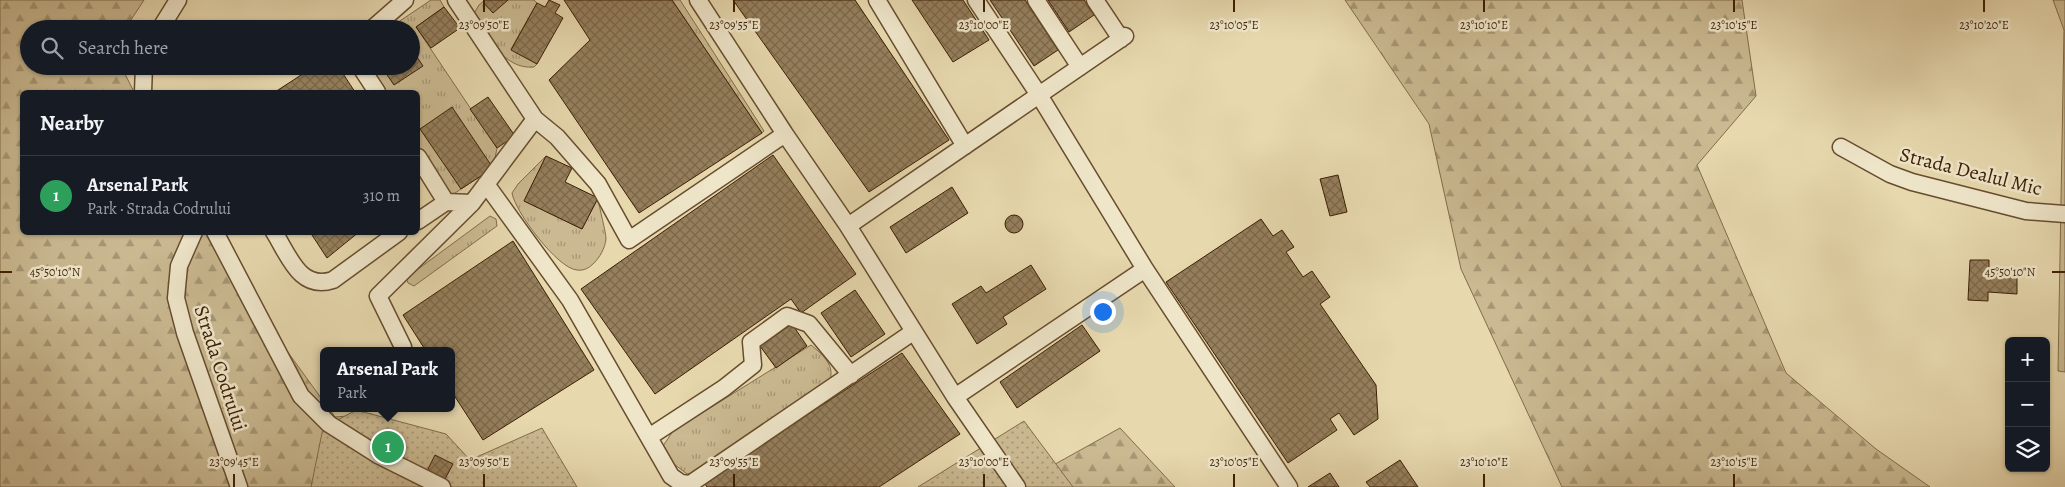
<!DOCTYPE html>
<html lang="en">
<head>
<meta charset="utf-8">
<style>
  body { margin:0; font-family:Alegreya,serif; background:#20242c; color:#f1f3f6 }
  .controls { position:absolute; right:15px; bottom:15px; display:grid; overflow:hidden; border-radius:8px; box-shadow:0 1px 4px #0004 }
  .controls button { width:45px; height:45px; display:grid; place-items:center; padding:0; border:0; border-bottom:1px solid #363941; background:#171b24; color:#f1f3f6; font:25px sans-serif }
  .you { position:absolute; left:1102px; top:311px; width:18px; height:18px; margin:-12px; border:4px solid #fff; border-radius:50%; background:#1a73e8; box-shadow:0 0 0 8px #1a73e833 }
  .badge { display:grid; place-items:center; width:32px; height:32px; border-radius:50%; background:#2563eb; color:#fff; font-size:16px; font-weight:700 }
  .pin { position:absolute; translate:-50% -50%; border:2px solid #fff; box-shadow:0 1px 5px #0006 }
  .popup { position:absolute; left:320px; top:347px; width:135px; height:65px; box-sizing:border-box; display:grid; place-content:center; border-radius:8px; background:#171b24; filter:drop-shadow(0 1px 4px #0005); font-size:16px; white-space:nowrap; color:#9ea1a6 }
  .popup b { font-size:19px; color:#f1f3f6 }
  .popup::after { content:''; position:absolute; left:50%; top:100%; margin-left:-10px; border:10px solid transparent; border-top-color:#171b24 }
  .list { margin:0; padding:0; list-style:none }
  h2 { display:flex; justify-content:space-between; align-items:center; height:65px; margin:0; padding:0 20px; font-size:21px }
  h2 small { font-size:16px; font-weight:400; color:#9ea1a6 }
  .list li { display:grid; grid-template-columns:32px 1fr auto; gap:15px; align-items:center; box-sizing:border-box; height:80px; padding:0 20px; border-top:1px solid #363941 }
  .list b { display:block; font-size:19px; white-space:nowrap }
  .list p { margin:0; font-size:16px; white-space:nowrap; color:#9ea1a6 }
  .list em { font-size:16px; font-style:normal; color:#9ea1a6 }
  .icon { flex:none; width:28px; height:28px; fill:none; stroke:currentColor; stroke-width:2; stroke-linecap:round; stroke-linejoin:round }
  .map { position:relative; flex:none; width:2065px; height:487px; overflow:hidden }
  .search { position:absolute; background:#171b24; box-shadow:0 1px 4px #0004; left:20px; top:20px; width:400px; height:55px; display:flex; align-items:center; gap:12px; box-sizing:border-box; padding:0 18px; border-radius:28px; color:#9ea1a6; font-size:19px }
  .panel { position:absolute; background:#171b24; box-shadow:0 1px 4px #0004; left:20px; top:90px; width:400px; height:145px; border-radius:8px }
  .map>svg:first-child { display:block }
  .grass { fill:url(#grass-tufts); stroke:#836c4a }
  .forest { fill:url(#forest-firs); stroke:#836c4a }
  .park { fill:url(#park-dots); stroke:#836c4a }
  .building { fill:url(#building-cross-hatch); stroke:#3c1f04 }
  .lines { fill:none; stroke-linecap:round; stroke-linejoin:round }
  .minor-casing { stroke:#674d2e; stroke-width:19 }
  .minor { stroke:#efe6ca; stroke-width:16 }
  .ticks { fill:none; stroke:#3c1f04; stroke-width:2 }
  .labels { text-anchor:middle; stroke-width:5; stroke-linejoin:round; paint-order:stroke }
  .street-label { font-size:20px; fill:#3c1f04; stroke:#efe6ca }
  .ticks-label { font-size:12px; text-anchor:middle; fill:#3c1f04; stroke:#efe6ca; stroke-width:5; stroke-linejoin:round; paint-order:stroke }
</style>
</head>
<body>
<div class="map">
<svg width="2065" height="487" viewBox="0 0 2065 487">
  <defs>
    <pattern id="grass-tufts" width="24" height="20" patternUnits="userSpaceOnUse" patternTransform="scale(1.25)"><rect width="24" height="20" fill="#cab991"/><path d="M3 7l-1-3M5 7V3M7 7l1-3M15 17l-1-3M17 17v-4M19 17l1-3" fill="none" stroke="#a59674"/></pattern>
    <pattern id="forest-firs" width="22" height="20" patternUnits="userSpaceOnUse" patternTransform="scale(1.25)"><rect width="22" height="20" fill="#cab991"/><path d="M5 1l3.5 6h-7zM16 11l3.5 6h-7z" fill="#a59674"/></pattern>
    <pattern id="park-dots" width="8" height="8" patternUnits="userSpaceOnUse" patternTransform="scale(1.25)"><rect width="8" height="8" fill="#cab991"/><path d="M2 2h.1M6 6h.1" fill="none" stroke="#a59674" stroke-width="1.8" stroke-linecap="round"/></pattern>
    <pattern id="building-cross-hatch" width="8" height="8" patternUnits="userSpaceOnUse" patternTransform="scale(1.25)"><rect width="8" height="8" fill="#957f5c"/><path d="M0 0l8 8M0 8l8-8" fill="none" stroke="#7b674a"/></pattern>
  </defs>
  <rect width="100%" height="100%" fill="#e7d8ae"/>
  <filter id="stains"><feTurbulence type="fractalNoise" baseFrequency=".004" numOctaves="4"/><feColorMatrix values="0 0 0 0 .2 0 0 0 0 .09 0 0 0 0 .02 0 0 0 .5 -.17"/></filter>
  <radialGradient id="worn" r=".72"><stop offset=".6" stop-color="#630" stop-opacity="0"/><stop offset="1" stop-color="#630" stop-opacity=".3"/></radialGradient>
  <!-- grass -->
  <path class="grass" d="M431,0H440L444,7L416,27L497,148L493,168L452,195L418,146V92H382L365,66H411V29H388Z
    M485,0H534L537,3L511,49L537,64L534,67C504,70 489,37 473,15L479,5Z
    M672,0H680L764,131L762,133Z
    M546,156L524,201L582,229L598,198C599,207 606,232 606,239C605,248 600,257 594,263C589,268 584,271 577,270C558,269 515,212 512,193L518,184Z
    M490,216L496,219L497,226L414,286L408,283L406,278Z
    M811,345C821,353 835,365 830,379L694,473L687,474L670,461L663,446L673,431Z"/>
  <!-- forest -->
  <path class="forest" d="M0,0H144L125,29H29V66H121L134,92H22V232L208,233L234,278L324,402V408H329L335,417L372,414L376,487H0Z
    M1345,0H1742L1756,96L1697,165L1786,373L1876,449L1930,487H1562L1461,269L1429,124Z
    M2053,0H2065V372L2058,371L2064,30Z
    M1120,428L1175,487H1014Z"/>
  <!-- park -->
  <path class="park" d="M356,410L446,434L470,460L542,428L577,487H311L323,428Z
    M1024,421L1073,487H918Z"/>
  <!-- building -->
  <path class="building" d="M485,0H508L493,13L483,2Z
    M549,0L560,5L555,13L563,18L537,64L511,50L537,3L545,7Z
    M564,0H672L762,133L639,213L549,80L590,40Z
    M733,0H855L949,140L869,192Z
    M912,0H963L989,40L953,62Z
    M990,0H1025L1058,50L1034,66Z
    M1048,0H1084L1094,15L1069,32Z
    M444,7L460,28L431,48L416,27Z
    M411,48L423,66L394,85L381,66H411Z
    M315,66H338L355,92H275Z
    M488,97L515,136L497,148L470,109Z
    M452,107L493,168L461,189L420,129Z
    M773,155L856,274L801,313L791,299L655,394L581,289Z
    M546,156L572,168L565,182L598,198L582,229L524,201Z
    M1338,175L1347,212L1330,216L1320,179Z
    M952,187L968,213L906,253L890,227Z
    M1005 224a9 9 0 1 1 18 0a9 9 0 1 1-18 0Z
    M1261,219L1273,236L1282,230L1294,247L1286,252L1303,277L1312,271L1330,297L1320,304L1376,385L1378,419L1354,435L1339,413L1330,419L1337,430L1288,463L1166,282Z
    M310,232H359L327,258Z
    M513,241L594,370L483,440L452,392V351H426L403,315Z
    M1970,260H1989V274L2017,273V294L1988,292V301L1968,300Z
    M1031,265L1046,289L1003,317L1007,324L977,344L952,304L981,286L986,293Z
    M855,290L885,334L851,357L821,313Z
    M792,324L807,346L776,368L760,346Z
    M1082,325L1100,351L1017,408L1000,382Z
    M902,353L960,434L879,487H707L704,482Z
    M435,455L453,464L445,479L427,471Z
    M1400,460L1418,487H1370L1366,482Z
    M1330,473L1339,487H1308Z"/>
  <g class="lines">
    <defs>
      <path id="minor" d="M456,0L535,119L557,137L598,184L629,240L785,134
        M698,0L785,134L848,226L955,397L1017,487
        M877,0L965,146
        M976,0L1039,95L1145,269
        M1036,0L1080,67
        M1095,0L1121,39
        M160,29L178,0
        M372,29L405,0
        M360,66L377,92
        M143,92L144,66
        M1841,147L1890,174L1912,182L2026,211L2065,214
        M418,157L446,202
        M486,184L570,300L671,476L681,483L690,484L913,332
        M418,221L446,202L472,203
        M848,226L1125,36
        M194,232L179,266L176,298L185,333L239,487
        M215,232L301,396L329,424L378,455L442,487
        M274,232C289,256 300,291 333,280L399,232
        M403,347L378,296L472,203L535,119
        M955,397L1145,269L1289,487
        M649,437L724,388L753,365L751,342L787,316L809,324L851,375"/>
    </defs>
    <!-- minor casing -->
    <use href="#minor" class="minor-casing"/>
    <!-- minor -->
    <use href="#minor" class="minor"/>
  </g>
  <!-- ticks -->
  <path class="ticks" d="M484,0V12M734,0V12M984,0V12M1234,0V12M1484,0V12M1734,0V12M1984,0V12M0,272H12M2052,272H2065M234,474V487M484,474V487M734,474V487M984,474V487M1234,474V487M1484,474V487M1734,474V487"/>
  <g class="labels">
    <!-- street labels -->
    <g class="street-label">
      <text transform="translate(1971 171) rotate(14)" y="7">Strada Dealul Mic</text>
      <text transform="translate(221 368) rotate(72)" y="7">Strada Codrului</text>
    </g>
  </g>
  <g class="ticks-label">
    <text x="484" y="29">23°09'50"E</text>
    <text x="734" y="29">23°09'55"E</text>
    <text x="984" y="29">23°10'00"E</text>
    <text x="1234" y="29">23°10'05"E</text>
    <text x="1484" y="29">23°10'10"E</text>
    <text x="1734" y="29">23°10'15"E</text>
    <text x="1984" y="29">23°10'20"E</text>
    <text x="55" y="276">45°50'10"N</text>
    <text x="2010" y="276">45°50'10"N</text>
    <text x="234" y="466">23°09'45"E</text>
    <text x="484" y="466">23°09'50"E</text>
    <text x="734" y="466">23°09'55"E</text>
    <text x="984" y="466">23°10'00"E</text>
    <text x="1234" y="466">23°10'05"E</text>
    <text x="1484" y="466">23°10'10"E</text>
    <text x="1734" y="466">23°10'15"E</text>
  </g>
  <rect width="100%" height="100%" filter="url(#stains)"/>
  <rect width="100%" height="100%" fill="url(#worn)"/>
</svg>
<div class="controls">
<button>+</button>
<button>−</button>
<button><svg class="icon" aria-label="layers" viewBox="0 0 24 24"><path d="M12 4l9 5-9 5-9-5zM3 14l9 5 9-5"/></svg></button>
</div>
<div class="you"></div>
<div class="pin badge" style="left:388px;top:447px;background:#2e9e5b">1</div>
<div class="popup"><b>Arsenal Park</b>Park</div>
<div class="search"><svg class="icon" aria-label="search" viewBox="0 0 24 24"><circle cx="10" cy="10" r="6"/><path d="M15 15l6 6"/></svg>Search here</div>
<section class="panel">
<h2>Nearby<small></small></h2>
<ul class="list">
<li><span class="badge" style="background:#2e9e5b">1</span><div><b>Arsenal Park</b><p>Park · Strada Codrului</p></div><em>310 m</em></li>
</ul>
</section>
</div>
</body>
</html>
